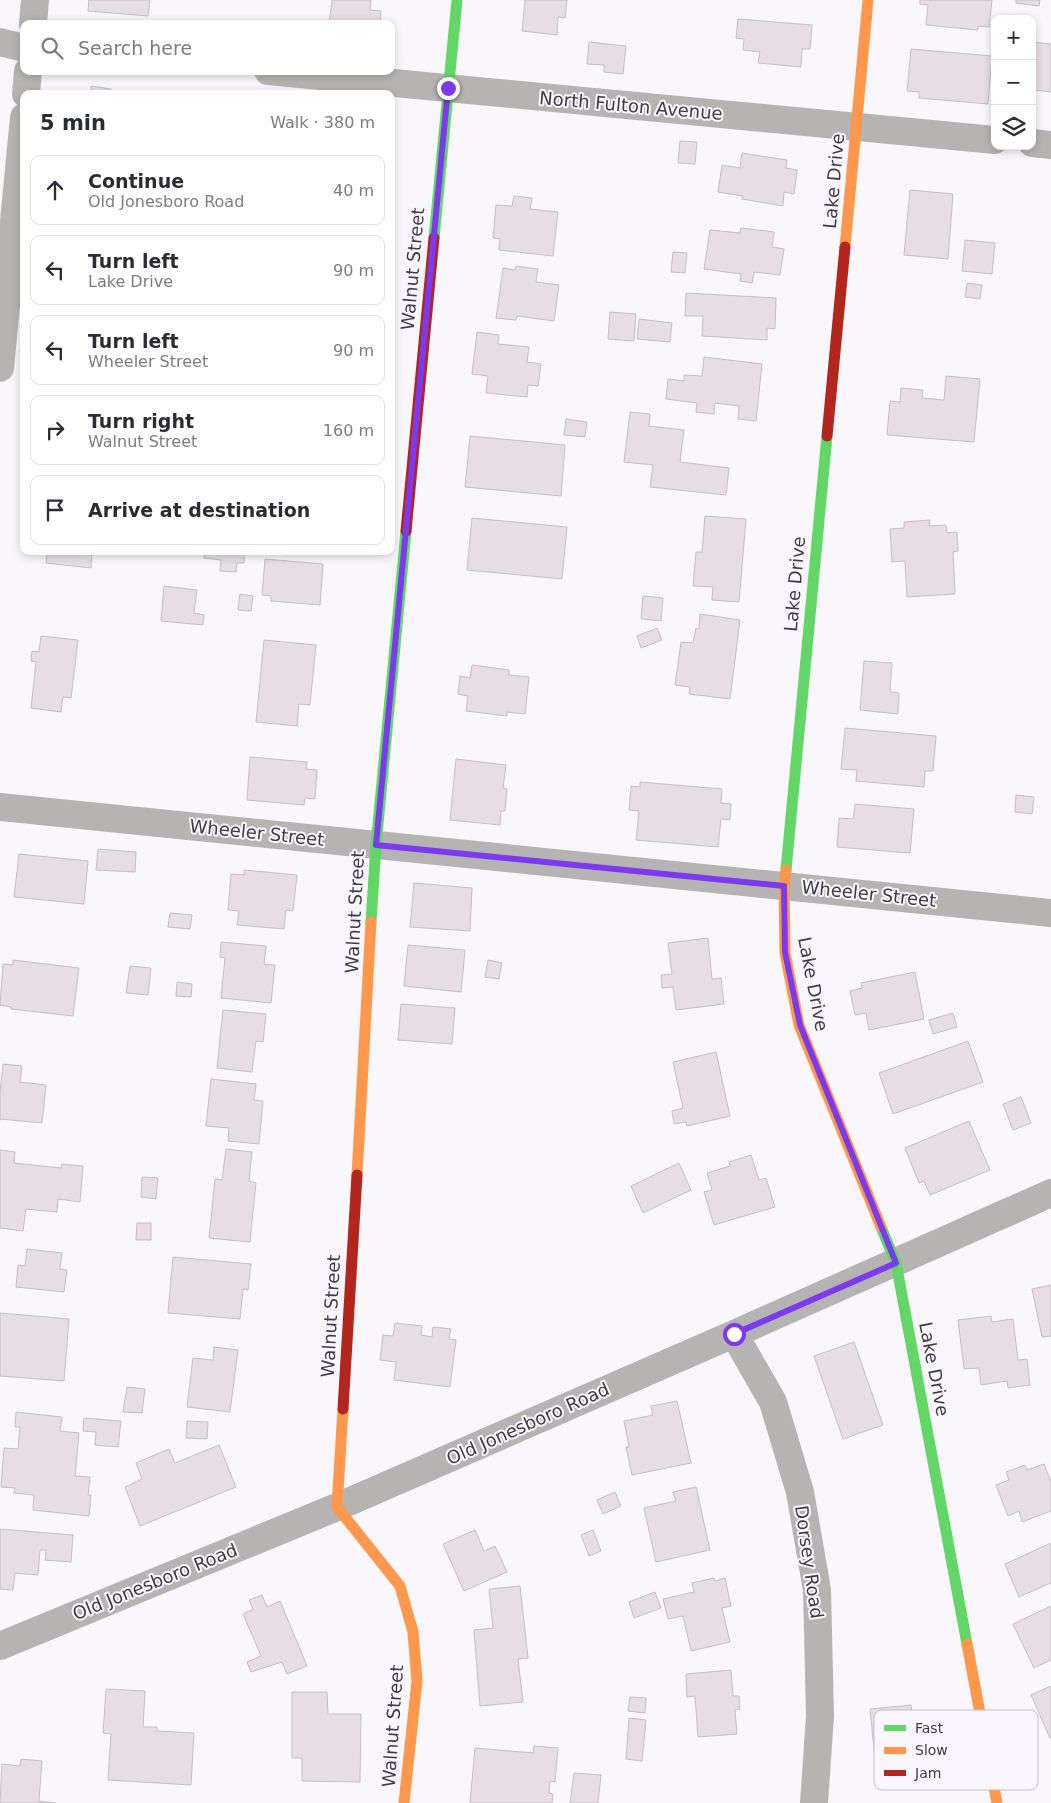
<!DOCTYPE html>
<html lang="en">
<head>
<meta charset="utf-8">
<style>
  body { margin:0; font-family:"DejaVu Sans",sans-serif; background:#f2f2f3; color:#2b2b33 }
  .controls { position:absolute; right:15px; top:15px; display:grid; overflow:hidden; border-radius:10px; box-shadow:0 2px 8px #0003 }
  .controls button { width:45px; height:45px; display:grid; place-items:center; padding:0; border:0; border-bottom:1px solid #e1e1e2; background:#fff; color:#2b2b33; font:25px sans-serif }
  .stop { position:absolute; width:15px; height:15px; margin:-11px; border:4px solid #7c3aed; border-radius:50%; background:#fff }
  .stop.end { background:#7c3aed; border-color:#fff; box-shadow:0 1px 5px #0008 }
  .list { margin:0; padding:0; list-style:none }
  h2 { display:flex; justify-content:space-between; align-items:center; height:65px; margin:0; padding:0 20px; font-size:21px }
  h2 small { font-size:16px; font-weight:400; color:#7c7c81 }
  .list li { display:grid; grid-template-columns:32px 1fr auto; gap:15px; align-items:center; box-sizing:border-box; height:70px; margin:0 10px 10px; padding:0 10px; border:1px solid #e1e1e2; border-radius:10px }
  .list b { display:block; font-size:19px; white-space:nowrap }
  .list p { margin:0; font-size:16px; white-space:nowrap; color:#7c7c81 }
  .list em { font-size:16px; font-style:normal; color:#7c7c81 }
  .icon { flex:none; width:28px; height:28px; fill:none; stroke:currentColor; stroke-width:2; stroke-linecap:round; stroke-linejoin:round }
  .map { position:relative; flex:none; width:1051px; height:1803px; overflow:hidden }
  .search { position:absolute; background:#fff; box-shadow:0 2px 8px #0003; left:20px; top:20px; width:375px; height:55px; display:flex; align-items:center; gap:12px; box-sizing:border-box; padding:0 18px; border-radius:10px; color:#7c7c81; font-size:19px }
  .panel { position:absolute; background:#fff; box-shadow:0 2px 8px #0003; left:20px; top:90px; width:375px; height:465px; border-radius:10px }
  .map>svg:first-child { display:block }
  .building { fill:#e6dee3; stroke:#c4bec2 }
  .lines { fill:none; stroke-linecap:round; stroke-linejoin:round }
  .street { stroke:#b6b4b2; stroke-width:28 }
  .fast { stroke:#63d668; stroke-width:11 }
  .slow { stroke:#ff974d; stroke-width:11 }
  .jam { stroke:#b3261e; stroke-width:11 }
  .route { stroke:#7c3aed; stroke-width:6 }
  .labels { text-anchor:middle; stroke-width:4; stroke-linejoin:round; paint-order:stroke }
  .street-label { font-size:18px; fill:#3f3b42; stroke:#faf6fd }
  .key { fill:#faf6fd; stroke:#c2bec5; stroke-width:1 }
  .key-label { font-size:14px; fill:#3f3b42 }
</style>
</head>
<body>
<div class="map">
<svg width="1051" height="1803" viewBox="0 0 1051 1803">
  <rect width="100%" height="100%" fill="#faf7fc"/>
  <!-- building -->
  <path class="building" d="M89,0H150L148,16L88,11Z
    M332,0H371L370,10L381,11L380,24H329Z
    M525,0H567L565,18L558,17L557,35L522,31Z
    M920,0H992L989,27L978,26V30L926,25L928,5L920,4Z
    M1016,0H1040L1039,6L1016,3Z
    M738,19L812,25L810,49H802L801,67L758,63L760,52L743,50L744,39L736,38Z
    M589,42L626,46L623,74L604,72V65L587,64Z
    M1032,42L1051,44V92L1033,90Z
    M911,49L992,56L988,104L919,98V92L907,91Z
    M91,86L111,89V94H91Z
    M680,141L697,142L695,164L678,163Z
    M742,153L787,160L786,168L797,170L794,194L784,192L783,206L742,199L743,196L718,192L722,165L740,168Z
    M910,190L953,194L948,259L904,255Z
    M514,196L532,198L530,209L558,212L553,256L499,250L500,239L493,238L496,205L512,206Z
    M741,228L774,232L772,247L784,249L780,275L754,272L752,283L740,281L741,274L704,269L710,230L740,233Z
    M965,240L995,243L992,274L962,271Z
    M673,252L687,253L685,273L671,272Z
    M516,266L538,269L536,282L559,285L554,321L517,316L516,320L496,318L503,268L515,270Z
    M967,283L982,285L980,299L965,297Z
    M686,293L776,298L775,329L767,328V340L702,336L703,316H685Z
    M610,312L636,314L634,341L608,339Z
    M639,319L672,323L670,342L637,339Z
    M477,332L499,335L498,344L529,347L527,362L541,364L538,386L528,385L527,397L486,393L488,376L472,374Z
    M704,357L762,364L756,421L738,419L739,406L715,403L714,414L696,412L697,403L666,399L668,379L684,381V375L702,376Z
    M946,376L980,379L974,442L887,435L890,401L900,402L901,388L923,390L922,398L944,400Z
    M630,412L650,414L649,426L684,430L680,462L729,468L726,495L650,487L653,465L624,462Z
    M566,419L587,422L585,437L564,435Z
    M470,436L565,445L561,496L465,487Z
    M705,516L746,519L739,602L712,600L713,587L693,586L696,552H702Z
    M472,518L567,527L562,579L467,570Z
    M930,520L929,526L946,525L947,533L957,532L958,551L953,552L955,594L907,597L905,561L892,562L890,529L904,528V522Z
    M47,551H92L91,568L46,563Z
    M205,551H245L244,563H237L236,572L220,571L221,560L204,558Z
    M265,559L323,564L320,605L271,601V596L262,595Z
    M164,586L197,590L194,613L204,615L203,625L161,621Z
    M240,594L253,596L251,611L238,610Z
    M643,596L663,598L661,621L641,619Z
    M700,614L740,620L730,699L689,694L690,687L675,685L681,642L693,643L696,628L699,629Z
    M657,628L662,640L641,648L637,636Z
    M41,636L78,640L71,698L63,697L61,712L31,708L36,662L31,661L32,651L39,652Z
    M264,640L316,645L310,705L299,704L297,726L256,722Z
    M864,661L892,663L890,692L899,693L898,714L860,710Z
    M472,665L509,670V675L529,677L525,714L507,712V716L466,711L468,696L458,694L460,676L470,678Z
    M845,728L936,736L933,771H925L924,787L856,781L857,770L841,769Z
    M250,757L307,762L306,769L317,770L315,799L305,798L304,805L247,800Z
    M456,759L506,765L503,788L507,789L505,811H501L500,825L450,820Z
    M640,782L722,789L721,803L731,804L730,820L721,819L718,847L636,840L639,811L629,810L631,786L640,787Z
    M1016,795L1034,797L1032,814L1015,812Z
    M855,804L914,809L910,853L837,847L839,818L853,819Z
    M98,849L136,852L135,872L96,870Z
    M19,854L88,861L84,904L14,897Z
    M244,870L297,875L293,911L286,910L284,929L237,925L239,911L228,910L231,874L244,875Z
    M414,883L472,888L470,931L410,927Z
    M170,913L192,915L190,929L168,927Z
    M708,938L712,979L721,978L724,1004L676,1010L673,987L662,988L661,975L672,974L668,943Z
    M221,942L266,946L264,964L275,965L271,1003L221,998L225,958L220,957Z
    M408,945L465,950L461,992L404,986Z
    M13,960L79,968L73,1016L11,1009V1007L0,1005L3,964L13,965Z
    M488,960L502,963L499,979L485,977Z
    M130,966L151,968L148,995L126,993Z
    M915,972L924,1019L869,1030L866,1013L855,1015L850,991L862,988L861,983Z
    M177,982L192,984L191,997L176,996Z
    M401,1004L455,1008L452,1044L398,1040Z
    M223,1010L266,1014L263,1042L256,1041L252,1072L217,1068Z
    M953,1013L957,1027L933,1034L929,1020Z
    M968,1041L983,1082L893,1114L879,1073Z
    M716,1052L730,1116L687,1126L686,1122L674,1124L672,1111L683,1108L673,1062Z
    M3,1064L22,1066L20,1082L46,1085L42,1123L0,1119V1092Z
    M211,1079L256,1084L254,1100L263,1101L259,1144L228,1141L229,1128L206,1126Z
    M1021,1097L1031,1123L1013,1130L1003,1104Z
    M969,1121L990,1170L930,1195L924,1181L919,1183L905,1148Z
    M226,1149L252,1152L249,1181L256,1183L250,1242L209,1238L215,1179L222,1180Z
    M0,1150L15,1152L14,1163L61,1168L62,1164L83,1166L80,1202L58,1199L57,1212L26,1209L23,1231L0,1228Z
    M751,1155L759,1180L766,1178L775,1207L714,1225L704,1192L712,1190L707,1173L730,1166L729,1162Z
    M679,1163L691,1190L643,1213L631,1186Z
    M142,1177L158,1178L156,1199L141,1197Z
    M137,1223H151V1240H136Z
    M27,1249L62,1253L60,1269L67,1270L64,1292L16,1287L18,1265L25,1266Z
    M173,1257L251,1264L248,1290L243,1289L240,1319L168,1313Z
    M1051,1285V1336L1042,1337L1032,1289Z
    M0,1313L69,1319L64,1381L0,1376Z
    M991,1316L992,1322L1013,1319L1018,1360L1027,1359L1030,1385L1008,1388L1007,1381L981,1385L979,1368L964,1369L958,1320Z
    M395,1323L422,1326L421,1335L432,1337L433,1327L451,1329L449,1339L456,1340L450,1387L394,1380L396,1362L380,1360L383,1335L393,1336Z
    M854,1342L883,1425L843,1439L814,1356Z
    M214,1347L238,1350L230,1412L187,1407L193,1358L213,1360Z
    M127,1387L145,1389L142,1413L123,1412Z
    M677,1401L691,1463L632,1475L626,1447H629L624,1421L653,1415L651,1406Z
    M16,1412L62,1417L60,1431L79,1433L75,1476L90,1477L88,1495H91L89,1516L33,1510L34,1495L14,1493L15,1488L1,1487L4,1448L18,1449L20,1427H15Z
    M84,1418L121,1421L118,1447L95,1445L96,1432L83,1431Z
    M187,1421L208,1422L207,1439L186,1438Z
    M219,1445L236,1487L140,1526L125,1487L142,1479L136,1463L169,1449L175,1463Z
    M1044,1464L1051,1482V1511L1022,1522L1019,1511L1008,1516L996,1485L1009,1480L1006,1472L1025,1465L1027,1470Z
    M696,1487L710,1550L656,1562L644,1508L676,1501L673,1492Z
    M615,1492L621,1506L603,1514L597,1500Z
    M0,1529L73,1535L71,1562L45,1560L46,1550H40L38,1575L15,1573L13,1590L0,1589Z
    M475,1530L484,1551L495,1546L507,1572L464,1591L443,1544Z
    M593,1530L601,1551L589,1556L581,1535Z
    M1051,1543V1583L1019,1597L1005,1564Z
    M714,1578L715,1581L725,1578L731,1606L722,1608L730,1642L691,1651L683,1616L668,1619L663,1599L694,1592L692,1583Z
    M520,1586L528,1658L518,1659L523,1702L480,1706L474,1630L493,1628L489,1589Z
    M655,1592L661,1608L634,1618L629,1602Z
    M262,1595L267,1607L280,1601L307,1666L287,1674L282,1662L251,1672L247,1662L261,1656L243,1614L253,1609L249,1600Z
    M1051,1606V1660L1034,1668L1013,1624Z
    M731,1670L733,1696H739L740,1709L735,1710L737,1734L698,1737L695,1696L687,1697L686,1674Z
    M1051,1686V1738H1050L1031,1695Z
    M106,1689L145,1691L143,1727H157V1731L194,1733L191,1785L108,1780L111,1734L103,1733Z
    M292,1692H327L328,1714H361L360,1782L302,1781V1758H292Z
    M630,1697L646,1698L645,1713L628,1711Z
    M911,1705L919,1784L878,1788L870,1709Z
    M629,1718L646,1720L642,1761L626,1759Z
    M534,1746L558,1748L555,1782L550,1781L549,1793L553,1794L552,1803H470L475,1748L533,1753Z
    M21,1759L42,1761L39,1801L56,1803H0L2,1764L20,1766Z
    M574,1773L601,1775L598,1803H570Z"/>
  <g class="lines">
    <!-- street -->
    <path class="street" d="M33,24L35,0
      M0,42L24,48
      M268,71L995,140
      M26,94L28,71
      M1032,143L1051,145
      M0,368L24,117
      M0,807L1051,913
      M734,1334L773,1402L800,1492L817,1590L820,1716L814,1803
      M0,1646L337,1507L734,1334L1051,1193"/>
    <!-- fast -->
    <path class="fast" d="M434,238L457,0
      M786,870L827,436
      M371,922L376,845L406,531
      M881,1227L896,1263L967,1644"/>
    <!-- slow -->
    <path class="slow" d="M845,247L868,0
      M786,870L784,886L785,953L799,1025L881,1227
      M357,1175L371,922
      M343,1409L337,1507L400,1586L413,1632L417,1681L404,1803
      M967,1644L997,1803"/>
    <!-- jam -->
    <path class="jam" d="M827,436L845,247
      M406,531L434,238
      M343,1409L357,1175"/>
  </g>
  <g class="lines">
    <!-- route -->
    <path class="route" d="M448,88L376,845L784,886L785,952L800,1025L896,1263L734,1334"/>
  </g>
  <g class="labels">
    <!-- street labels -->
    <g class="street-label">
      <text transform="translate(631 106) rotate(5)" y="6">North Fulton Avenue</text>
      <text transform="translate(834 181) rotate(-85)" y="6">Lake Drive</text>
      <text transform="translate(413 269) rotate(-85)" y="6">Walnut Street</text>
      <text transform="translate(795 584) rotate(-85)" y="6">Lake Drive</text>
      <text transform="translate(257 833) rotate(6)" y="6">Wheeler Street</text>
      <text transform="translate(869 894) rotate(6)" y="6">Wheeler Street</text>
      <text transform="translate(355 912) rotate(-87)" y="6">Walnut Street</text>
      <text transform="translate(813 984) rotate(79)" y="6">Lake Drive</text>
      <text transform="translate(331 1316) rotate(-87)" y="6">Walnut Street</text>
      <text transform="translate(934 1369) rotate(79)" y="6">Lake Drive</text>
      <text transform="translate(528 1424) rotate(-24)" y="6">Old Jonesboro Road</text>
      <text transform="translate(809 1562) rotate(82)" y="6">Dorsey Road</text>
      <text transform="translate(155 1582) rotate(-22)" y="6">Old Jonesboro Road</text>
      <text transform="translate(393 1726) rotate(-86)" y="6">Walnut Street</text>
    </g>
  </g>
  <!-- legend -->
  <rect x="874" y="1710" width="164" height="80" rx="8" class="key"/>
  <rect x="884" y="1725" width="22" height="6" fill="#63d668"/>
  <rect x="884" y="1747" width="22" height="7" fill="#ff974d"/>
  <rect x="884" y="1770" width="22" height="6" fill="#b3261e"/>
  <g class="key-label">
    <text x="915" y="1733">Fast</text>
    <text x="915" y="1755">Slow</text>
    <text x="915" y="1778">Jam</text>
  </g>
</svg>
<div class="controls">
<button>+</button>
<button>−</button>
<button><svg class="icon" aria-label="layers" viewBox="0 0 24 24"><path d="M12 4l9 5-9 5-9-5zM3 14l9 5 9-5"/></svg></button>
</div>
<div class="stop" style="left:734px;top:1334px"></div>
<div class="stop end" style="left:448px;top:88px"></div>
<div class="search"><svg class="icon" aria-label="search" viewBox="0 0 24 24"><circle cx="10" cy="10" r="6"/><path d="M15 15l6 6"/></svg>Search here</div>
<section class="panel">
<h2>5 min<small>Walk · 380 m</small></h2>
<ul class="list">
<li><svg class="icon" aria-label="ahead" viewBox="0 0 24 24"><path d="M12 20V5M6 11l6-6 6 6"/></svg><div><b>Continue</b><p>Old Jonesboro Road</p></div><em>40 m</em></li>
<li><svg class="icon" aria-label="left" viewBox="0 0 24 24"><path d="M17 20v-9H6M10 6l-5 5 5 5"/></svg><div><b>Turn left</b><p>Lake Drive</p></div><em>90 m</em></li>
<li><svg class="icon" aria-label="left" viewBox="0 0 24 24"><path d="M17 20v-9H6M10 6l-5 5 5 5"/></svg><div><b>Turn left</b><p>Wheeler Street</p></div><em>90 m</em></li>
<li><svg class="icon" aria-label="right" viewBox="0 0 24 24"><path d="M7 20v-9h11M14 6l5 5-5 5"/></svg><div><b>Turn right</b><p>Walnut Street</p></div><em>160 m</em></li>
<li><svg class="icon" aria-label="arrive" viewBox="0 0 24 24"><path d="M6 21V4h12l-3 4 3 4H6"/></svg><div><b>Arrive at destination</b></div></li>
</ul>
</section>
</div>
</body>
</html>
